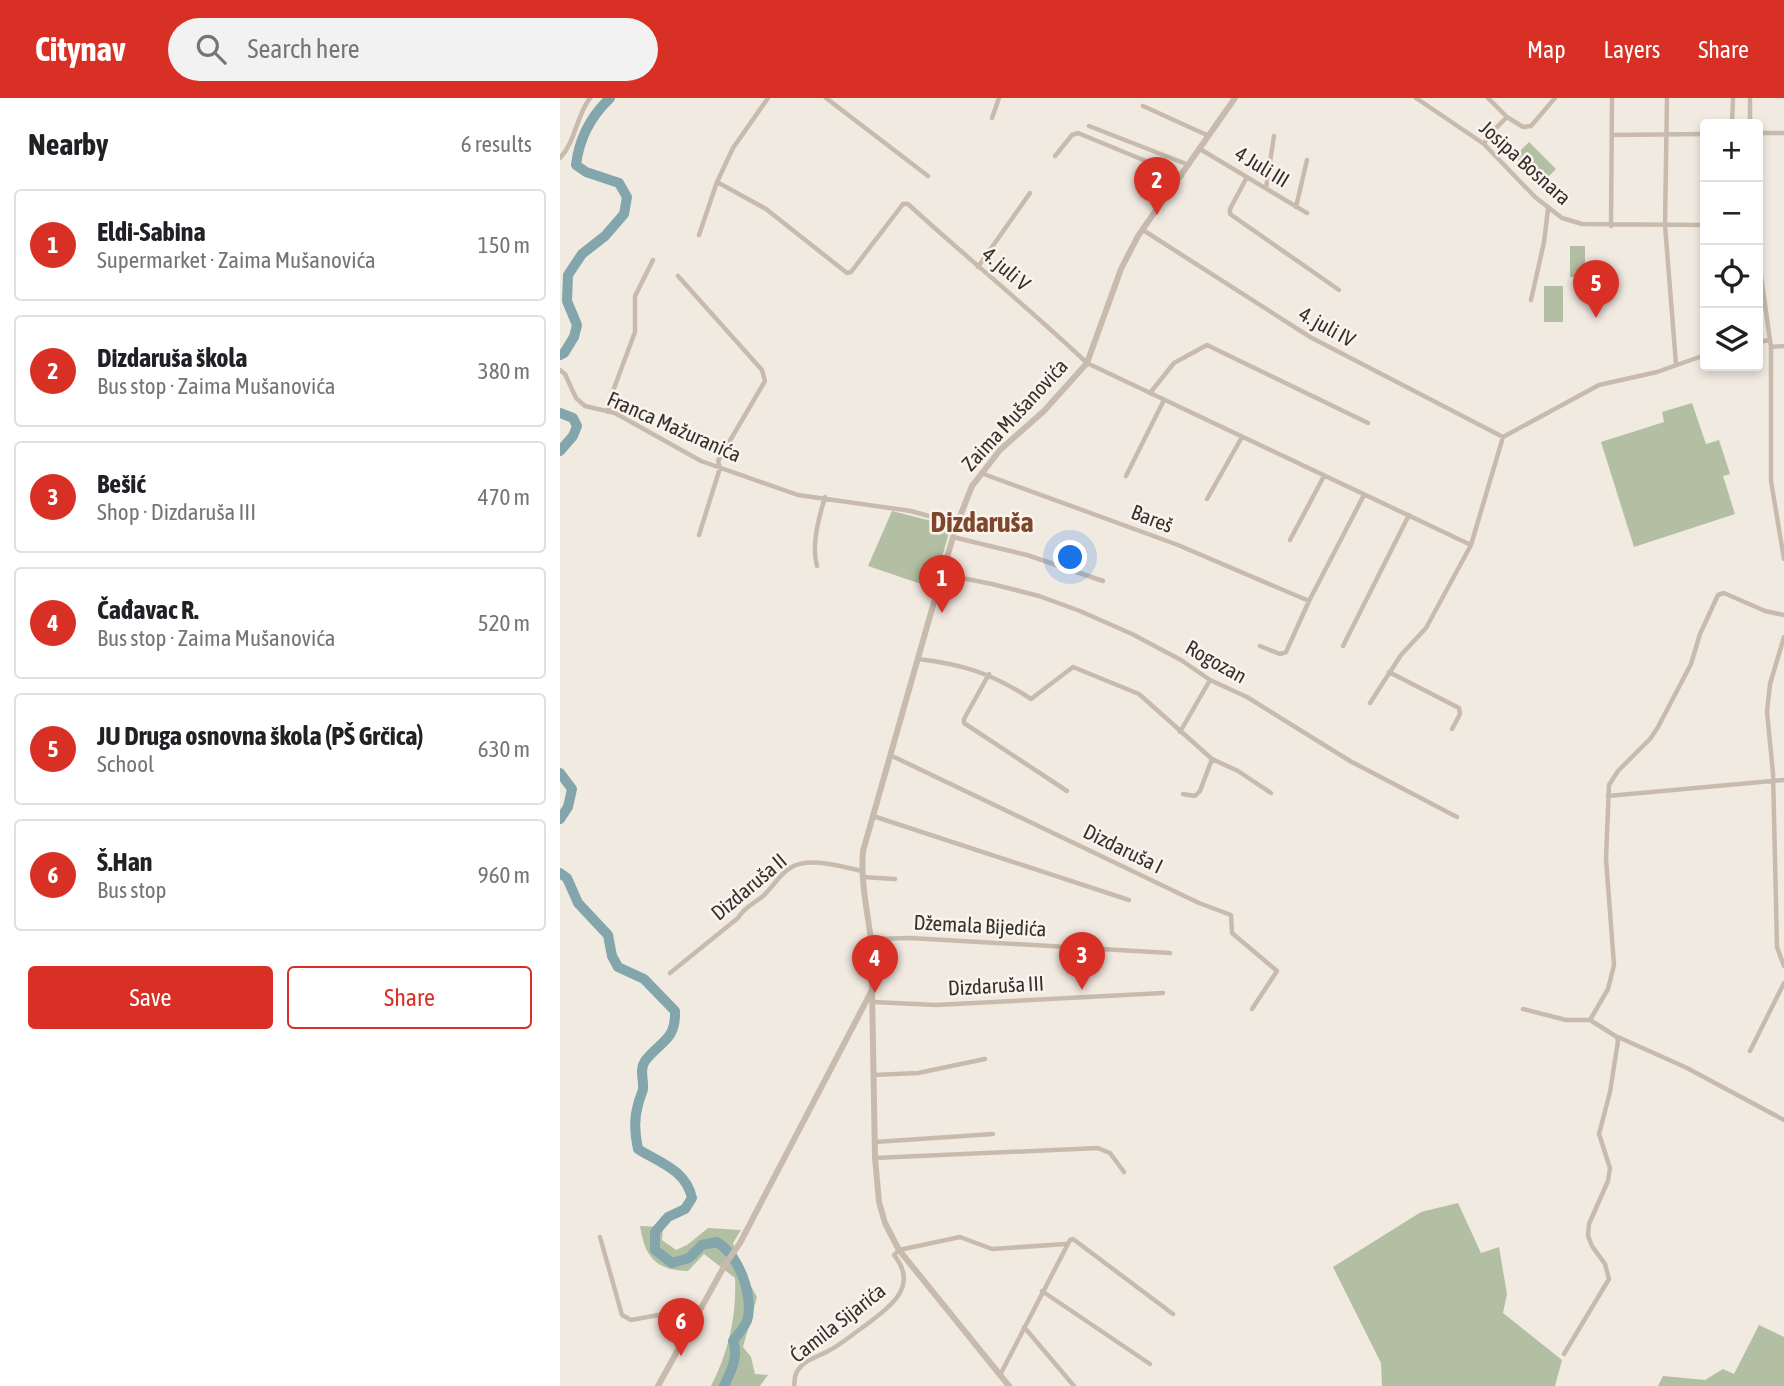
<!DOCTYPE html>
<html lang="en">
<head>
<meta charset="utf-8">
<style>
  body { margin:0; font-family:"Asap Condensed",sans-serif; background:#f2f2f2; color:#202124 }
  .controls { position:absolute; right:21px; top:21px; display:grid; overflow:hidden; border-radius:7px; box-shadow:0 4px 10px #0003 }
  .controls button { width:63px; height:63px; display:grid; place-items:center; padding:0; border:0; border-bottom:2px solid #e0e0e0; background:#fff; color:#202124; font:35px sans-serif }
  .you { position:absolute; left:511px; top:460px; width:24px; height:24px; margin:-18px; border:5px solid #fff; border-radius:50%; background:#1a73e8; box-shadow:0 0 0 10px #1a73e833 }
  .badge { display:grid; place-items:center; width:46px; height:46px; border-radius:50%; background:#d93025; color:#fff; font-size:23px; font-weight:700 }
  .pin { position:absolute; translate:-50% -58px; filter:drop-shadow(0 2px 4px #0008) }
  .pin::after { content:''; position:absolute; top:37px; width:24px; height:21px; background:inherit; clip-path:polygon(0 0,100% 0,50% 100%) }
  .list { margin:0; padding:0; list-style:none }
  h2 { display:flex; justify-content:space-between; align-items:center; height:91px; margin:0; padding:0 28px; font-size:30px }
  h2 small { font-size:23px; font-weight:400; color:#757577 }
  .list li { display:grid; grid-template-columns:46px 1fr auto; gap:21px; align-items:center; box-sizing:border-box; height:112px; margin:0 14px 14px; padding:0 14px; border:2px solid #e0e0e0; border-radius:7px }
  .list b { display:block; font-size:26px; white-space:nowrap }
  .list p { margin:0; font-size:23px; white-space:nowrap; color:#757577 }
  .list em { font-size:23px; font-style:normal; color:#757577 }
  .actions { display:flex; gap:14px; padding:21px 28px }
  .actions a { flex:1; padding:16px 0; border:2px solid #d93025; border-radius:7px; text-align:center; font-size:24px; color:#d93025 }
  .actions .main { background:#d93025; color:#fff }
  .icon { flex:none; width:38px; height:38px; fill:none; stroke:currentColor; stroke-width:2; stroke-linecap:round; stroke-linejoin:round }
  .map { position:relative; flex:none; width:1224px; height:1288px; overflow:hidden }
  header { display:flex; align-items:center; gap:42px; box-sizing:border-box; height:98px; padding:0 35px; background:#d93025; color:#fff }
  header strong { font-size:33px }
  nav { display:flex; gap:38px; margin-inline-start:auto; font-size:24px }
  .search { width:490px; height:63px; background:#f2f2f2; display:flex; align-items:center; gap:18px; box-sizing:border-box; padding:0 24px; border-radius:38px; color:#757577; font-size:26px }
  main { display:flex }
  aside { flex:1; background:#fff }
  .map>svg:first-child { display:block }
  .green { fill:#b3bfa2 }
  .lines { fill:none; stroke-linecap:round; stroke-linejoin:round }
  .river { stroke:#82a6ab; stroke-width:10 }
  .minor { stroke:#c8bbad; stroke-width:4.5 }
  .tertiary { stroke:#c8bbad; stroke-width:6 }
  .labels { text-anchor:middle; stroke-width:5; stroke-linejoin:round; paint-order:stroke }
  .street-label { font-size:21px; fill:#37302b; stroke:#f9f4ed }
  .district-label { font-size:28px; font-weight:bold; fill:#7e462c; stroke:#f9f4ed }
</style>
</head>
<body>
<header>
<strong>Citynav</strong>
<div class="search"><svg class="icon" aria-label="search" viewBox="0 0 24 24"><circle cx="10" cy="10" r="6"/><path d="M15 15l6 6"/></svg>Search here</div>
<nav><a>Map</a><a>Layers</a><a>Share</a></nav>
</header>
<main>
<aside>
<h2>Nearby<small>6 results</small></h2>
<ul class="list">
<li><span class="badge">1</span><div><b>Eldi-Sabina</b><p>Supermarket · Zaima Mušanovića</p></div><em>150 m</em></li>
<li><span class="badge">2</span><div><b>Dizdaruša škola</b><p>Bus stop · Zaima Mušanovića</p></div><em>380 m</em></li>
<li><span class="badge">3</span><div><b>Bešić</b><p>Shop · Dizdaruša III</p></div><em>470 m</em></li>
<li><span class="badge">4</span><div><b>Čađavac R.</b><p>Bus stop · Zaima Mušanovića</p></div><em>520 m</em></li>
<li><span class="badge">5</span><div><b>JU Druga osnovna škola (PŠ Grčica)</b><p>School</p></div><em>630 m</em></li>
<li><span class="badge">6</span><div><b>Š.Han</b><p>Bus stop</p></div><em>960 m</em></li>
</ul>
<div class="actions"><a class="main">Save</a><a>Share</a></div>
</aside>
<div class="map">
<svg width="1224" height="1288" viewBox="0 0 1224 1288">
  <rect width="100%" height="100%" fill="#f1eae1"/>
  <!-- green -->
  <path class="green" d="M969,44L996,71L981,86L954,59Z
    M1010,148H1025V179H1010Z
    M984,188H1003V224H984Z
    M1132,305L1146,346L1159,342L1170,376L1163,378L1175,416L1074,449L1041,344L1104,324L1102,314Z
    M332,413L391,428L373,490L308,468Z
    M898,1105L921,1155L939,1149L947,1196L943,1215L1002,1262L995,1288H822L821,1265L773,1169L861,1114Z
    M80,1128L103,1129L102,1142L116,1152L127,1147L148,1130L181,1132L173,1145L182,1172L197,1199L183,1249L191,1259L195,1276L208,1277L200,1288H151C168,1256 177,1217 175,1180L144,1156L128,1173C95,1172 85,1159 80,1128Z
    M1199,1227L1224,1239V1288H1098L1103,1278L1145,1282L1163,1271L1174,1276Z"/>
  <g class="lines">
    <!-- river -->
    <path class="river" d="M0,257L4,255L14,239L17,227L7,203L8,177L22,156L45,138L64,116L67,99L59,85L26,74L16,67C19,41 31,18 50,0
      M0,315L13,320L17,328L13,338L0,353
      M0,675L12,691L8,709L0,721
      M0,775L7,780L18,805L48,837L52,858L58,869L84,881L115,913C116,943 100,943 85,963C79,972 84,981 83,991C82,996 79,1001 78,1007C74,1020 75,1037 78,1051C100,1065 126,1072 132,1100L125,1111L108,1119L95,1134V1152L112,1165L129,1160L142,1147L157,1144C179,1158 192,1194 188,1219C187,1227 178,1236 173,1243C179,1259 171,1273 164,1288"/>
    <!-- minor -->
    <path class="minor" d="M266,0L368,78
      M856,0L924,46L975,99L1002,120L1022,126L1145,127
      M928,0L947,19L963,29L971,28L995,0
      M1107,0L1105,127L1116,266
      M583,8L649,38
      M432,20L439,0
      M1172,26L1173,0
      M1190,26V0
      M529,28L629,67
      M1198,35H1224
      M1052,37L1145,36
      M924,46L929,37L947,19
      M640,51L747,115
      M495,58L512,37L518,35L622,78
      M0,60C16,43 16,18 30,0
      M687,79L670,111V116L779,192
      M157,84L206,111L287,175L291,174L343,106H348C407,160 469,210 527,265L911,447
      M706,90L714,38
      M736,109L747,62
      M1051,128L1052,0
      M583,132L750,239L943,339
      M139,137L157,84L173,50L208,0
      M1198,157L1211,249V383L1224,461
      M418,169L470,95
      M118,178L202,272L205,283L158,363L160,370L139,437
      M971,202L984,144L988,111
      M1198,244L1210,242
      M1211,249L1224,248
      M0,272L5,276L16,300L25,308L55,315L141,363L238,397L351,413L397,426
      M590,295L614,265L647,247L808,325
      M48,314L50,301L75,234V198L93,162
      M943,339L1039,287L1097,274L1145,257
      M421,375L618,447L749,503L804,397
      M566,378L604,302
      M647,401L682,339
      M393,439L467,457L543,483
      M730,442L764,378
      M257,468C251,447 259,419 265,399
      M382,476L432,486L479,498L520,513L572,536L621,562L650,582L687,599L790,663L897,719
      M1224,539L1210,586L1207,614L1213,675L1217,849L1224,868
      M700,548L720,556L726,554L749,503
      M783,548L849,417
      M358,561C403,566 433,576 471,601L513,569L579,596L652,661L678,673L711,695
      M829,574L899,610L900,616L892,631
      M429,576L404,621V625L507,693
      M810,605L841,557L866,530L911,447L943,339
      M620,634L650,582
      M330,657L639,805L671,817L672,835L717,873L692,911
      M623,696L635,698L640,693L652,661
      M1048,698L1224,682
      M313,718L569,802
      M303,779L335,781
      M311,841L350,840L610,855
      M110,875L178,820C185,808 194,806 203,798C213,789 219,777 230,770C249,758 282,769 302,773
      M313,904L376,907L603,895
      M963,911L1006,922H1030
      M1058,939L1127,970L1224,1022
      M1190,953L1224,885
      M314,977L358,975L425,961
      M315,1044L433,1036
      M315,1060L538,1050L550,1055L564,1074
      M40,1139L62,1217L71,1222L142,1209
      M482,1193L590,1266
      M464,1229L514,1288
      M1004,1256L1049,1181L1045,1166L1032,1148L1028,1138L1029,1126L1048,1083L1050,1070L1039,1036L1050,994L1058,943L1057,939L1030,922L1048,891L1054,867L1046,761L1049,687L1058,673L1090,641L1098,629L1131,566L1140,536L1158,497L1164,495L1205,513L1224,517
      M440,1277L510,1142L513,1141L613,1216
      M234,1288C235,1282 234,1277 238,1272C244,1262 260,1258 270,1252C283,1245 294,1235 306,1227C329,1209 360,1189 334,1157L339,1152L400,1139L432,1151L506,1146"/>
    <!-- tertiary -->
    <path class="tertiary" d="M98,1288L166,1165L180,1145L311,894
      M449,1288L339,1152L325,1125L319,1104L315,1060L312,892C318,845 299,800 303,753L382,476L397,426L412,388L440,352L484,313L527,265L561,171L578,138L675,0"/>
  </g>
  <g class="labels">
    <!-- street labels -->
    <g class="street-label">
      <text transform="translate(965 65) rotate(42)" y="7">Josipa Bosnara</text>
      <text transform="translate(702 69) rotate(31)" y="7">4 Juli III</text>
      <text transform="translate(446 171) rotate(40)" y="7">4. juli V</text>
      <text transform="translate(767 229) rotate(29)" y="7">4. juli IV</text>
      <text transform="translate(455 317) rotate(-47)" y="7">Zaima Mušanovića</text>
      <text transform="translate(114 329) rotate(24)" y="7">Franca Mažuranića</text>
      <text transform="translate(592 421) rotate(21)" y="7">Bareš</text>
      <text transform="translate(656 564) rotate(29)" y="7">Rogozan</text>
      <text transform="translate(563 751) rotate(26)" y="7">Dizdaruša I</text>
      <text transform="translate(189 789) rotate(-40)" y="7">Dizdaruša II</text>
      <text transform="translate(420 828) rotate(3)" y="7">Džemala Bijedića</text>
      <text transform="translate(436 888) rotate(-3)" y="7">Dizdaruša III</text>
      <text transform="translate(278 1225) rotate(-38)" y="7">Ćamila Sijarića</text>
    </g>
    <!-- district labels -->
    <g class="district-label">
      <text x="422" y="434">Dizdaruša</text>
    </g>
  </g>
</svg>
<div class="controls">
<button>+</button>
<button>−</button>
<button><svg class="icon" aria-label="locate" viewBox="0 0 24 24"><circle cx="12" cy="12" r="6"/><path d="M12 2v4M12 18v4M2 12h4M18 12h4"/></svg></button>
<button><svg class="icon" aria-label="layers" viewBox="0 0 24 24"><path d="M12 4l9 5-9 5-9-5zM3 14l9 5 9-5"/></svg></button>
</div>
<div class="you"></div>
<div class="pin badge" style="left:382px;top:515px">1</div>
<div class="pin badge" style="left:597px;top:117px">2</div>
<div class="pin badge" style="left:522px;top:892px">3</div>
<div class="pin badge" style="left:315px;top:895px">4</div>
<div class="pin badge" style="left:1036px;top:220px">5</div>
<div class="pin badge" style="left:121px;top:1258px">6</div>
</div>
</main>
</body>
</html>
